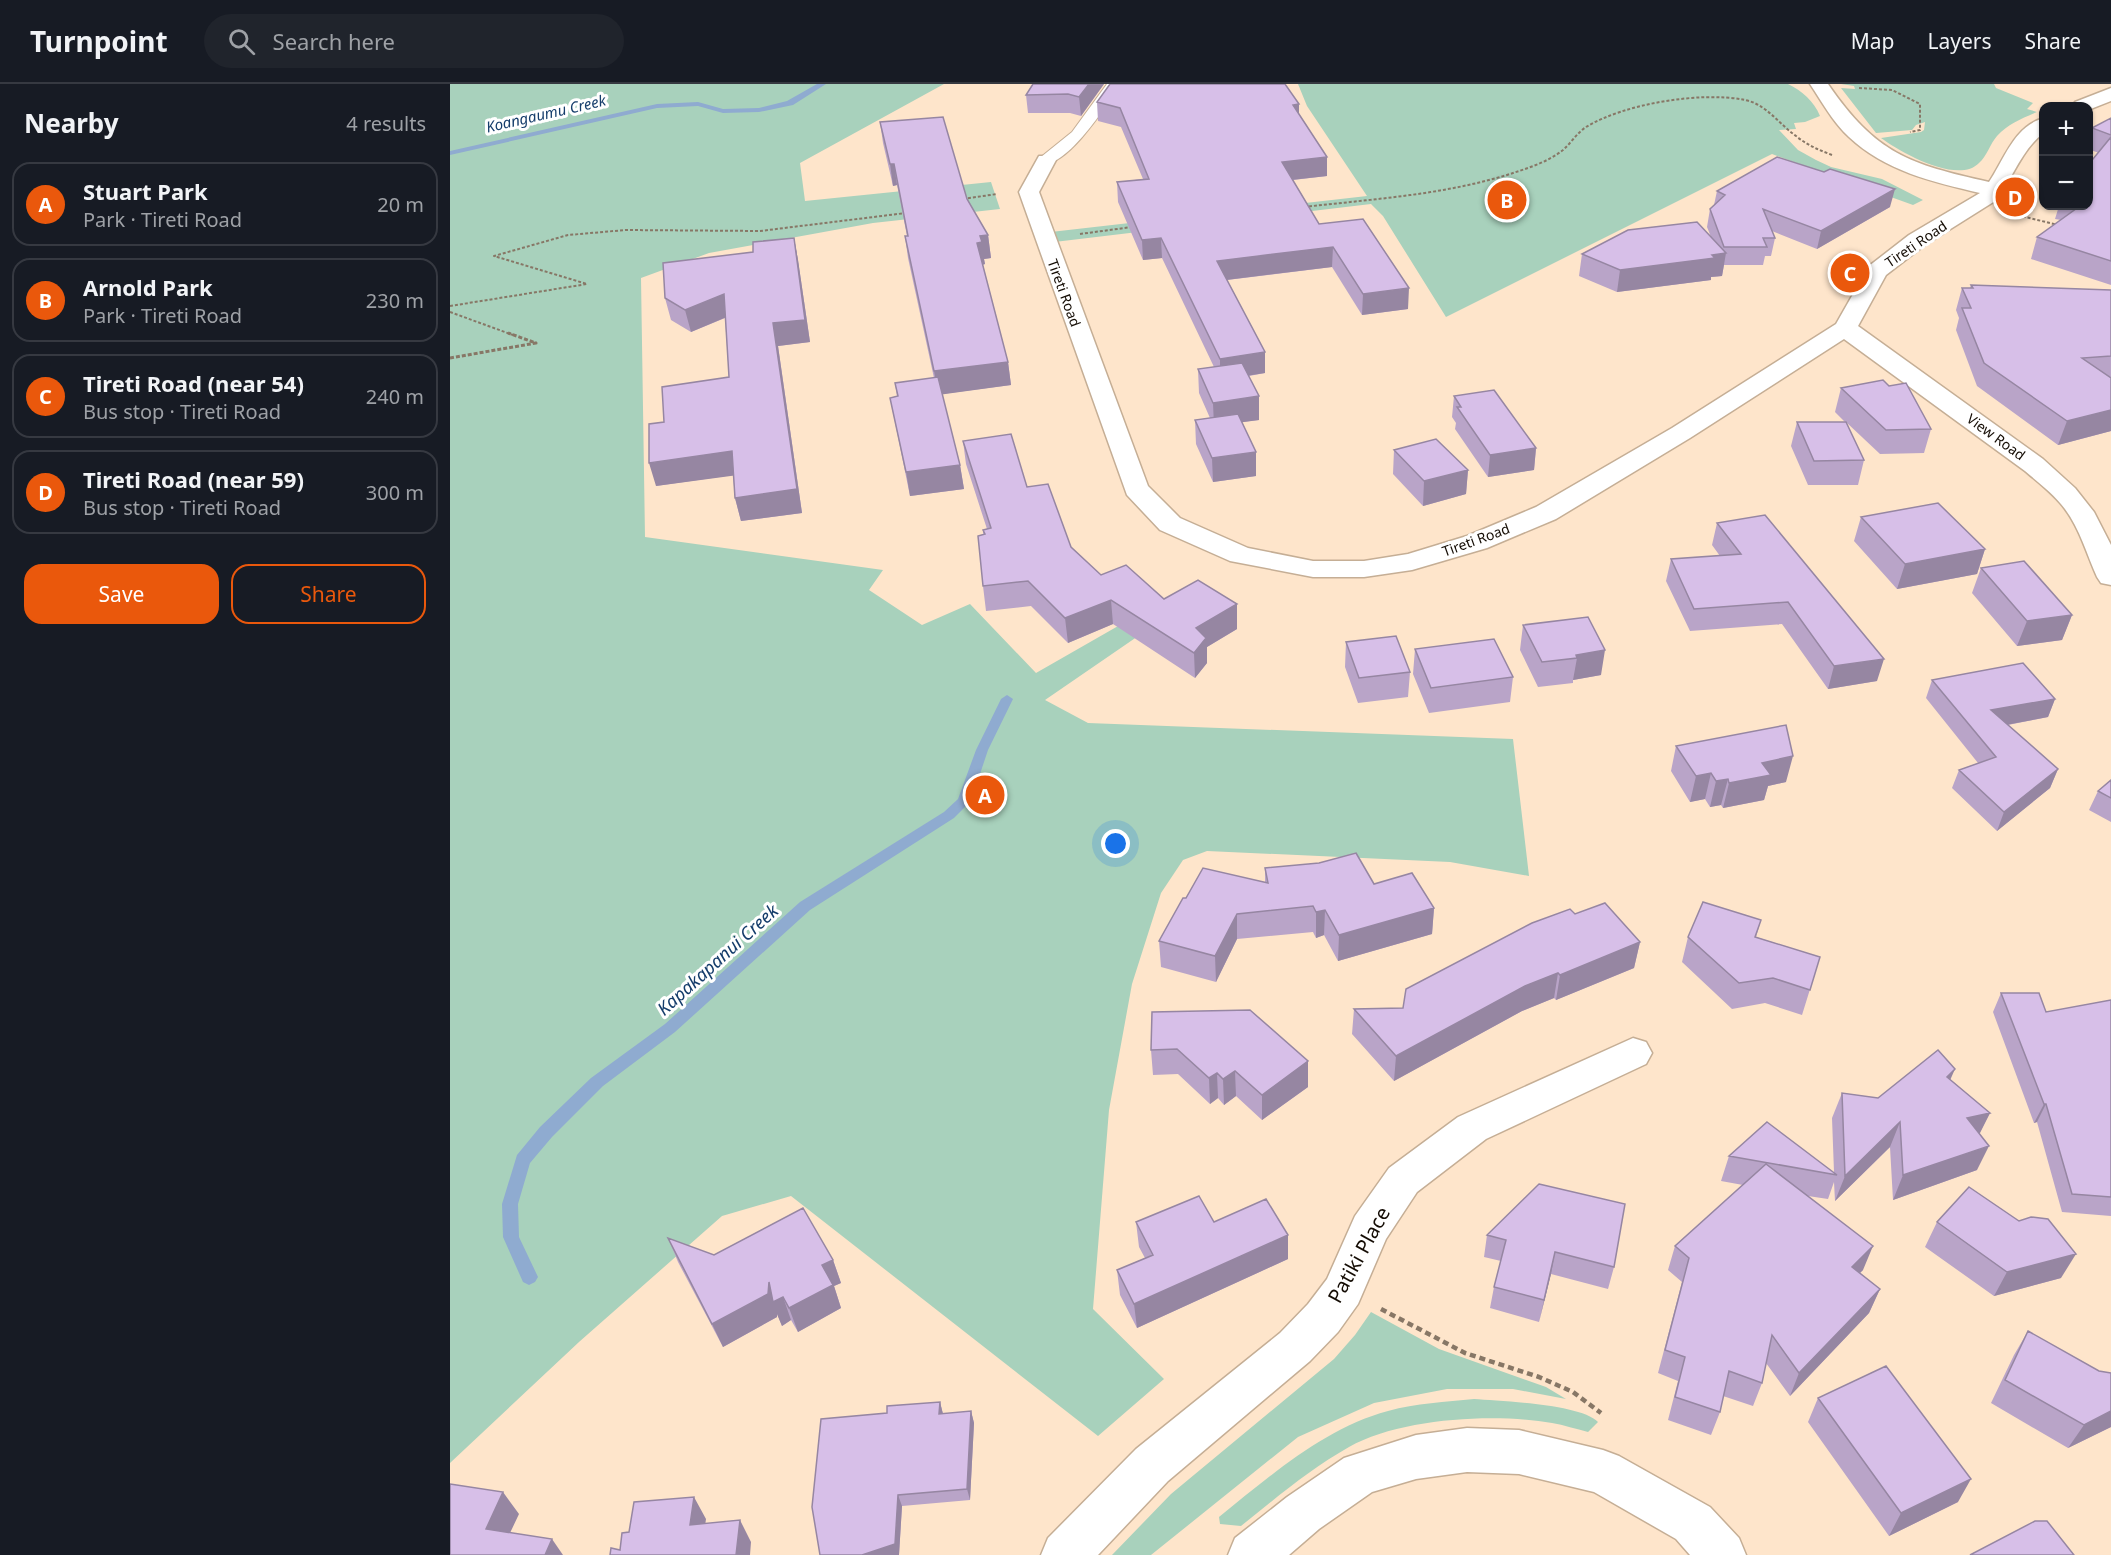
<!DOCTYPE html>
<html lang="en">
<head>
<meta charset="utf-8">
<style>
  body { margin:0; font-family:"Noto Sans",sans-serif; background:#20242c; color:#f1f3f6 }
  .controls { position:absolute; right:18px; top:18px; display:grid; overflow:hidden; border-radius:12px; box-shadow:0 2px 4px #0004 }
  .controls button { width:54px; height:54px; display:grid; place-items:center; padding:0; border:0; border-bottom:2px solid #363941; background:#171b24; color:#f1f3f6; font:30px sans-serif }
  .you { position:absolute; left:666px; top:760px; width:21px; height:21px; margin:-15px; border:4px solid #fff; border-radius:50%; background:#1a73e8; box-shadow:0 0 0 9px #1a73e833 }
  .badge { display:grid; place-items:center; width:39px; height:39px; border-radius:50%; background:#ea580c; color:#fff; font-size:20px; font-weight:700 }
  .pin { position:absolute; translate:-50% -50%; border:3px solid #fff; box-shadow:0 2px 6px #0006 }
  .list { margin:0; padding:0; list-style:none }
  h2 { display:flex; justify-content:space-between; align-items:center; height:78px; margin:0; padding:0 24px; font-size:26px }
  h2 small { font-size:20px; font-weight:400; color:#9ea1a6 }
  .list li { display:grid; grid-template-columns:39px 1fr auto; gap:18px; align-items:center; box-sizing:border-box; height:84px; margin:0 12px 12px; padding:0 12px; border:2px solid #363941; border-radius:18px }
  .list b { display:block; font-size:22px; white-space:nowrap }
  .list p { margin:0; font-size:20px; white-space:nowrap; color:#9ea1a6 }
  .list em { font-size:20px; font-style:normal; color:#9ea1a6 }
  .actions { display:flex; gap:12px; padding:18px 24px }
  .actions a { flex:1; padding:14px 0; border:2px solid #ea580c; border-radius:18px; text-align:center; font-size:21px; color:#ea580c }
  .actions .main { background:#ea580c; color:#fff }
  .icon { flex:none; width:33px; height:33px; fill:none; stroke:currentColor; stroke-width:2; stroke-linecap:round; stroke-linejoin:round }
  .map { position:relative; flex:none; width:1661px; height:1471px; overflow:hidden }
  header { display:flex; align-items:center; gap:36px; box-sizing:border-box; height:84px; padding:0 30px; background:#171b24; border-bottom:2px solid #363941 }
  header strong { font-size:28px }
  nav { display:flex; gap:33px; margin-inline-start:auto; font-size:21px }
  .search { width:420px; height:54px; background:#20242c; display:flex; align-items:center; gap:15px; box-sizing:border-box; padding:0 21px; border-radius:33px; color:#9ea1a6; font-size:22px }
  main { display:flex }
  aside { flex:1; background:#171b24 }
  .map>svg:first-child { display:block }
  .green { fill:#a8d1bc }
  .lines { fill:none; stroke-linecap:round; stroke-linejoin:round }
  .stream { fill:#8fabd0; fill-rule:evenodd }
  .lane-casing { stroke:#c5ae95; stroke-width:2 }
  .street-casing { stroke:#c5ae95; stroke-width:3 }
  .path-far2 { stroke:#877766; stroke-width:2; stroke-dasharray:3 2; stroke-linecap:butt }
  .path-far1 { stroke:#877766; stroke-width:3; stroke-dasharray:4 2; stroke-linecap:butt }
  .path { stroke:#877766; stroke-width:4.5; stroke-dasharray:6 4; stroke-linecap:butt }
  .lane { fill:#fff; fill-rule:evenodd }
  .street { fill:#fff; fill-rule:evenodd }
  .wall { fill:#b9a4c8 }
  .shaded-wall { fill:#9686a2 }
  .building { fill:#d7bfe8; stroke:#9686a2; stroke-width:1.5 }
  .labels { text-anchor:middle; stroke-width:6; stroke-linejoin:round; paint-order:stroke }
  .far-street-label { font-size:14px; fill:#140c04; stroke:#fff }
  .far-water-label { font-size:15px; font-style:italic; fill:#153d6b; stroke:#fff }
  .water-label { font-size:18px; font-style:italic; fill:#153d6b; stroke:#fff }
  .near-street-label { font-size:20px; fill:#140c04; stroke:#fff }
</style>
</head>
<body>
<header>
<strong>Turnpoint</strong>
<div class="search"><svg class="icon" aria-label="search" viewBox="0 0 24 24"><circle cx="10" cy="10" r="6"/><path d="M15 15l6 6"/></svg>Search here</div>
<nav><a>Map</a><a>Layers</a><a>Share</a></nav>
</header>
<main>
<aside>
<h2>Nearby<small>4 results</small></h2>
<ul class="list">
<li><span class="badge">A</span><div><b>Stuart Park</b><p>Park · Tireti Road</p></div><em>20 m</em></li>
<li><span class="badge">B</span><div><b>Arnold Park</b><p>Park · Tireti Road</p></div><em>230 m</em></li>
<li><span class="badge">C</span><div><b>Tireti Road (near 54)</b><p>Bus stop · Tireti Road</p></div><em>240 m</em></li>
<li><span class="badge">D</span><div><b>Tireti Road (near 59)</b><p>Bus stop · Tireti Road</p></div><em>300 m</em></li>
</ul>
<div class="actions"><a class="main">Save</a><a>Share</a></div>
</aside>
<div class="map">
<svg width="1661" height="1471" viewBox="0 0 1661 1471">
  <rect width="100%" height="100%" fill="#fee5cb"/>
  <!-- green -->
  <path class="green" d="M0,0H494L350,79L355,117L541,98L550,125L423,139L259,169L191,194L195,453L433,486L419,506L472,541L520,520L586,589L731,506L745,513L595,616L638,639L1063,655L1079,792L1000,778L757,767L733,776L711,809L682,900L659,1026L643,1225L714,1295L648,1352L341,1112L272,1132L129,1258L0,1379Z
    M848,0H1338C1352,7 1364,17 1370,32L1355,38L1344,39L1346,45L1329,46L1348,66L1366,76L1381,83L1432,95L1473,116L1463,121L1322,70L996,233L933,132L921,120L596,159L592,149L917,112L857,22Z
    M1391,0H1544L1546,4L1583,19L1577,25L1587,28C1573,34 1558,40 1547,52C1540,60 1537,72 1529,79C1508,101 1450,68 1431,54L1471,48L1474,46L1475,38L1466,41L1462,46L1426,49L1391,4L1405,5L1404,2Z
    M921,1228L989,1265L1096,1303L1116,1315L1063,1305H997L924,1319L848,1353L701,1471H662L721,1410L884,1275L905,1251Z
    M1024,1315C1051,1317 1131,1320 1148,1338L1138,1348C1126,1345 1114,1341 1102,1339C1044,1329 951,1334 899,1363C860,1385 826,1414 791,1442L770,1440L769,1433C819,1393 874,1344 938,1327C966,1319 996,1318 1024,1315Z"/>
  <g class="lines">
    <!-- stream -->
    <path class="stream" d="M367,0H376L343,21L309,28L273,29L248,22L207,24L0,71V67L207,20L248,18L273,25L309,24L337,17Z
      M557,611L563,615L538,666L521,717L504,734L360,826L225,948L153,1002L102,1053L80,1079L68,1120L69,1153L88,1193L85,1198L79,1201L73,1198L53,1153L52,1120L67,1071L90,1043L141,994L215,940L350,818L494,728L508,715L526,666L551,615Z"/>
    <defs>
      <path id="lane" d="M657,0H671C658,19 616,86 591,79L588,76L591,73L622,48Z"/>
      <path id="street" d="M1360,0H1378C1426,70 1459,80 1539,98C1554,76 1564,42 1594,34V49C1571,65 1562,97 1545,117L1475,161L1436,191L1408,242L1593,375L1625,404L1644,428L1661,461V501L1651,499L1647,493C1637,471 1630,445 1615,425C1604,410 1589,399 1575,387L1394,255L1240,354L1106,435L1037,464L962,486L914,493H863L780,477L710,446L677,411L569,108L589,72H603L606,76L589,108L698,402L730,434L798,464L863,477H914L958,470L1017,452L1086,423L1222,344L1386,240L1419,182L1459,151L1530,109C1483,98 1435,87 1399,53C1383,38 1372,18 1360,0Z
        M1661,4V17L1638,26V22H1623L1625,18Z
        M1183,954L1196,958L1202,969L1196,980L1036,1055L967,1108L936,1155L908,1220L888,1248L860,1277L718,1397L648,1471H591L598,1454L686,1365L830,1249L858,1220L877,1195L905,1132L939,1084L1008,1033Z
        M1017,1344L1069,1346L1153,1366L1169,1372L1260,1423L1289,1454L1296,1471H1240L1226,1455L1144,1408L1069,1390L1017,1388L966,1395L922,1408L869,1445L839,1471H778L785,1454L837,1413L894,1374L966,1351Z"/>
    </defs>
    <!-- lane casing -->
    <use href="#lane" class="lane-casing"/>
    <!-- street casing -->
    <use href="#street" class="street-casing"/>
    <!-- path-far2 -->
    <path class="path-far2" d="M1409,4L1442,6L1470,20V46L1460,48
      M513,115L547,110
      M854,123C923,115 993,111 1060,90C1078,84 1098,78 1113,66C1121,59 1127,49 1136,43C1174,20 1250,7 1295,16C1316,20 1329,40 1346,52C1357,61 1369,66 1382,71
      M1563,130L1608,141
      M630,150L682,143
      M0,222L137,200L44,172L118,151L176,146L310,147L456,129
      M0,228L63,251"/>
    <!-- path-far1 -->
    <path class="path-far1" d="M0,274L86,259L58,249"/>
    <!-- path -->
    <path class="path" d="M931,1225L1015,1269L1089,1293L1123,1308L1151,1329"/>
    <!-- lane -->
    <use href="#lane" class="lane"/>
    <!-- street -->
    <use href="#street" class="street"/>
  </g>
  <!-- wall -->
  <path class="wall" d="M583,0H654L631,32L620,29H578L576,11Z
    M647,18L849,30L877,73V92L843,96L869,140L958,225L912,231L882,183L777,196L815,268V289L799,292L809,336L792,338L806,368V392L763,398L746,360L745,336L760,334L749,309L748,285L764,283L712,174L693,176L668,118L667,98L693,95L671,43L648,37Z
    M1661,34V201L1581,175L1587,153L1611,136L1605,135L1609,122H1638L1649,69L1638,65V56L1642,44Z
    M430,38L517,115L538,151L541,174L534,175L535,180L533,181L558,278L561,301L492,310L510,381L514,405L460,412L440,314L447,312L445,299L484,294L458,174L455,152H457L447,101L443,102L433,59Z
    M1267,107L1440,123L1367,165L1322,147L1325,154L1321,172H1315L1313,181H1274L1272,192L1261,193V196L1167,208L1129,192L1132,170L1261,153L1257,143L1260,125L1264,121Z
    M344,154L348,176L360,258L328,262L352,429L291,437L285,414L283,391L206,402L214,338L279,293L275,234L241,248L221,236L215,214L303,168Z
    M1521,201L1661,206V347L1608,361L1527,302L1506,246L1509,234L1506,226L1512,204H1520Z
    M1391,304L1481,345L1474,369L1430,370L1396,338L1414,376L1408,401H1358L1341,362L1347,338H1395L1385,328Z
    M1004,312L1086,364L1084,386L1038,393L1005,345L1006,339L1002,333Z
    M513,357L577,403L621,463L651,491L787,545L757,563V579L745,594L663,540L618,559L581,522L536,527L533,502V446L537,445L516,380Z
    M944,366L1018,386L1016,410L973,422L943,390Z
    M1411,433L1535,465L1527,490L1447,505L1404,457Z
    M1267,439L1427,597L1378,605L1332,540L1240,547L1216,497L1221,475L1270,472L1262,461Z
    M1531,484L1622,531L1612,556L1567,562L1522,509Z
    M1138,533L1151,591L1123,596V599L1088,603L1070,566L1073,541Z
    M896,558L960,588L958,613L908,619L895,583Z
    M965,565L1063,593L1060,618L979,629L963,590Z
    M1482,596L1605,615L1598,633L1558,641L1608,685L1600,704L1547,747L1502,704L1509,686L1528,679L1476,614Z
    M1226,662L1336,698L1318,702L1314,716L1273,724L1271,721L1260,723L1255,715L1240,718L1221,687Z
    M1661,696V738L1639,726L1648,707Z
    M815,784L924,800L984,824L982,850L888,877L874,851L866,854L863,848L787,855L766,898L711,883L709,857L736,814L815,799Z
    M1125,830L1190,858L1184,884L1106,916L1104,914L1072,927L944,997L902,950L904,925L953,924Z
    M1311,836L1306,853L1370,873L1352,931L1315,919L1282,925L1232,878L1238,853Z
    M1551,909L1596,928L1661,916V1132L1612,1128L1587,1038L1584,1039L1543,928Z
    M702,928L858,977V1003L812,1036L786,1012L774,1021L768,1014L760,1020L728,990L703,991L701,966Z
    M1501,996L1540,1029L1529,1050L1527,1086L1443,1116L1440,1063L1385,1117L1384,1098L1378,1115L1358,1112L1413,1186L1410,1189L1430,1205L1419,1229L1340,1312L1316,1279L1312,1299L1303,1322L1273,1312L1270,1328L1261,1351L1218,1336L1228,1297L1208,1289L1232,1198L1218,1186L1225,1162L1293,1101L1271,1097L1279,1072L1384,1088L1382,1034L1392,1009L1428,1014Z
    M1569,1137L1611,1194L1544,1212L1475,1163L1487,1138Z
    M686,1138H764L838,1175L687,1244L670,1211L667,1186L695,1174L689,1163Z
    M1037,1151L1164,1183L1158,1205L1101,1190L1089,1238L1040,1224L1044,1203L1051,1177L1034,1173Z
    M218,1154L264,1171L383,1176L391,1199L384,1202L391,1224L348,1248L341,1236L332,1242L327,1230V1233L273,1263L228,1178Z
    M1578,1247L1661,1343L1618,1364L1541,1319L1564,1271Z
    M1368,1314L1508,1418L1439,1452L1358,1338Z
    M490,1318L493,1330L521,1327L524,1339L520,1416L452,1422L449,1471L437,1329Z"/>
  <!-- shaded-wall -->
  <path class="shaded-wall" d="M639,0H654L631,32L629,13Z
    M849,20V39L843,21Z
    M877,73V92L832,97V78Z
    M440,80H444L447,101L443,102Z
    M1445,105L1440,123L1367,165L1371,147Z
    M538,151L541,174L534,175L535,180L530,181L527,159L530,152Z
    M344,154L348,176L360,258L328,262L352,429L291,437L285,414L323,239Z
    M711,154L712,174L693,176L692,156Z
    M883,163L882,183L768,197L767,177Z
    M1276,169L1272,192L1261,193V196L1167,208L1170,186Z
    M959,204L958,225L912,231L913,210Z
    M274,210L279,232L241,248L235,226Z
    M815,268V289L770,296V275Z
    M558,278L561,301L488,311L484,287Z
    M809,312V336L764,342L763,319Z
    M1661,326V347L1608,361L1617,337Z
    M1086,364L1084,386L1038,393L1040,371Z
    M282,367L288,391L206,402L199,379Z
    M806,368V392L763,398L762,374Z
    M510,381L514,405L460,412L456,388Z
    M1018,386L1016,410L973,422L974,397Z
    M1535,465L1527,490L1447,505L1455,480Z
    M661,516L663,540L618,559L615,534Z
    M787,520V545L757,563V579L745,594L744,569L746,544Z
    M1622,531L1612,556L1567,562L1577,537Z
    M1155,566L1151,591L1123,596L1127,574L1126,571Z
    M1434,575L1427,597L1378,605L1384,582Z
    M1605,615L1598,633L1534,645L1541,626Z
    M1343,672L1336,698L1318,702L1314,716L1273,724L1279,699L1312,679Z
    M1608,685L1600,704L1547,747L1554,728Z
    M1261,689L1255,715L1240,718L1246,692Z
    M1278,695L1271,721L1260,723L1266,697Z
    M984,824L982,850L888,877L889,851Z
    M875,826L874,851L866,854V828Z
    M787,830V855L766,898L765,872Z
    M1190,858L1184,884L1106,916L1110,891Z
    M1108,889L1104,914L1072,927L944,997L946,972L1075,902Z
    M858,977V1003L812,1036V1011Z
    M1505,985L1494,1010L1497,993Z
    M785,987L786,1012L774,1021L773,995Z
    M767,989L768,1014L760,1020L759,994Z
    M1594,1020H1596L1587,1038L1584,1039Z
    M1540,1029L1528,1053L1517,1034Z
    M1450,1038L1440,1063L1385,1117L1395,1092Z
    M1539,1062L1527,1086L1443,1116L1453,1091Z
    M838,1151V1175L687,1244L684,1220Z
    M1423,1162L1413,1186L1391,1207L1402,1183Z
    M1105,1168L1101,1190L1089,1238L1094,1216Z
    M1626,1170L1611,1194L1544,1212L1557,1188Z
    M383,1176L391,1199L384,1202L391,1224L348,1248L339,1224L372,1181Z
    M319,1198L333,1213L341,1236L332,1242L327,1230V1233L273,1263L262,1240Z
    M1430,1205L1419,1229L1340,1312L1349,1289Z
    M490,1318L493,1330H489Z
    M521,1327L524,1339L520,1416L517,1405Z
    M1661,1327V1343L1618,1364L1634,1341Z
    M1521,1395L1508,1418L1439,1452L1451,1429Z
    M53,1408L69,1430L52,1466L36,1445Z
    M448,1411L452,1422L449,1471H412Z
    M244,1413L256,1435L252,1463L240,1441Z
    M290,1436L301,1458L300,1471H286Z
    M102,1455L113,1471H95Z"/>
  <!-- building -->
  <path class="building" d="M583,0H639L629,13L618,10L576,11Z
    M660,0H835L849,20L843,21L877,73L832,78L869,140L913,135L959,204L913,210L883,163L767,177L815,268L770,275L711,154L692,156L667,98L699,95L670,24L647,18Z
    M493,33L517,115L538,151L530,152L532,158L527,159L558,278L484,287L455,152H458L444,80H440L430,38Z
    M1661,34V51L1642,44Z
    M1661,53V177L1587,153L1630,122H1638V81Z
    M1327,73L1374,88L1380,85L1445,105L1371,147L1313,125L1325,154H1313L1317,163H1274L1260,125L1275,111L1267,107Z
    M1247,138L1276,169L1262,171L1265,174L1170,186L1132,170L1178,146Z
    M344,154L355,236L323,239L347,405L285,414L282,367L199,379V340L214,338L212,303L279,293L274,210L235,226L215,214L213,179L303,168V158Z
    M1521,201L1661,206V272L1632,274L1661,294V326L1617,337L1534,279L1512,224H1521L1512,204H1523Z
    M792,279L809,312L763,319L748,285Z
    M488,293L510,381L456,388L440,314L448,312L445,299Z
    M1433,296L1439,302L1456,299L1481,345L1436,346L1391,304Z
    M1044,306L1086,364L1040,371L1007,323H1011L1004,312Z
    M788,330L806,368L762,374L745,336Z
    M1347,338H1396L1414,376L1364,377Z
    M561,350L577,403L598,400L621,463L651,491L676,481L714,515L748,496L787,520L746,544L756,554L744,569L661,516L615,534L578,497L533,502L528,452L535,450L533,446L541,444L513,357Z
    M986,355L1018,386L974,397L944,366Z
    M1488,419L1535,465L1455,480L1411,433Z
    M1315,431L1434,575L1384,582L1338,518L1244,525L1221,475L1291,470L1267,439Z
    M1574,477L1622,531L1577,537L1531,484Z
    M1138,533L1155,566L1126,571L1127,574L1092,578L1073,541Z
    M946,552L960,588L909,594L896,558Z
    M1044,555L1063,593L981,604L965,565Z
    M1573,579L1605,615L1541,626L1608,685L1554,728L1509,686L1546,673L1482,596Z
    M1336,641L1343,672L1312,679L1321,691L1279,699L1278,695L1266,697L1261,689L1246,692L1226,662Z
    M1661,696V714L1648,707Z
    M906,769L924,800L962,789L984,824L889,851L875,826L866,828L863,822L787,830L765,872L709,857L733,814H736L753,784L818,799L815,784L869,779Z
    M1253,818L1311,836L1305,853L1370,873L1360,906L1323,894L1289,899L1238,853Z
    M1155,819L1190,858L1110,891L1108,889L1075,902L946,972L904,925L953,924L956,905L1082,839L1120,825L1125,830Z
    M1551,909H1589L1596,928L1661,916V1113L1622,1110L1596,1020H1594Z
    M800,926L858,977L812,1011L785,987L773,995L767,989L759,994L727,965L701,966L702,928Z
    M1488,966L1505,985L1497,993L1540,1029L1517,1034L1539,1062L1453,1091L1450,1038L1395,1092L1392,1009L1428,1014Z
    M1317,1038L1387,1091L1279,1072Z
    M1316,1080L1423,1162L1402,1183L1430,1205L1349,1289L1322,1251L1312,1299L1279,1287L1270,1328L1225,1313L1235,1273L1215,1266L1239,1174L1225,1162Z
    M1089,1100L1175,1120L1164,1183L1105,1168L1094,1216L1044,1203L1056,1156L1037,1151Z
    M1519,1103L1569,1137L1581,1133L1598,1135L1626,1170L1557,1188L1487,1138Z
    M749,1112L764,1138L816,1115L838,1151L684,1220L667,1186L703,1171L686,1138Z
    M353,1124L383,1176L372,1181L383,1201L339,1224L333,1213L323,1218L319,1198L318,1210L262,1240L218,1154L264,1171Z
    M1578,1247L1649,1287L1661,1289V1327L1634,1341L1555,1296Z
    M1436,1282L1521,1395L1451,1429L1368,1314Z
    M490,1318L489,1330L521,1327L517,1405L448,1411L445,1460L412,1471H370L362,1423L371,1335L437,1329V1322Z
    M0,1400L53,1408L36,1445L102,1455L95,1471H0Z
    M244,1413L240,1441L290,1436L286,1471H160L161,1464L170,1466L172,1449L179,1448L184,1418Z
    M1585,1437H1597L1624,1471H1520Z"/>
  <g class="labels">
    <!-- far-street labels -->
    <g class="far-street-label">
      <text transform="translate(1466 160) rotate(-34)" y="5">Tireti Road</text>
      <text transform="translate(614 209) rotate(70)" y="5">Tireti Road</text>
      <text transform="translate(1546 353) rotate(36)" y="5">View Road</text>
      <text transform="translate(1026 456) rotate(-20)" y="5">Tireti Road</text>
    </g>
    <!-- far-water labels -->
    <g class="far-water-label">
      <text transform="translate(96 30) rotate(-13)" y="5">Koangaumu Creek</text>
    </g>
    <!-- water labels -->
    <g class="water-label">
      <text transform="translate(268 876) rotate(-42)" y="6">Kapakapanui Creek</text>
    </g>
    <!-- near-street labels -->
    <g class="near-street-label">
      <text transform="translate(909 1171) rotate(-61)" y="7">Patiki Place</text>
    </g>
  </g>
</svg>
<div class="controls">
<button>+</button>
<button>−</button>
</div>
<div class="you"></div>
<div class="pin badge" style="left:535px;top:711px">A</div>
<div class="pin badge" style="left:1057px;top:116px">B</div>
<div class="pin badge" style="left:1400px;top:189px">C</div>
<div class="pin badge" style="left:1565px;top:113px">D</div>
</div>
</main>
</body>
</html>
